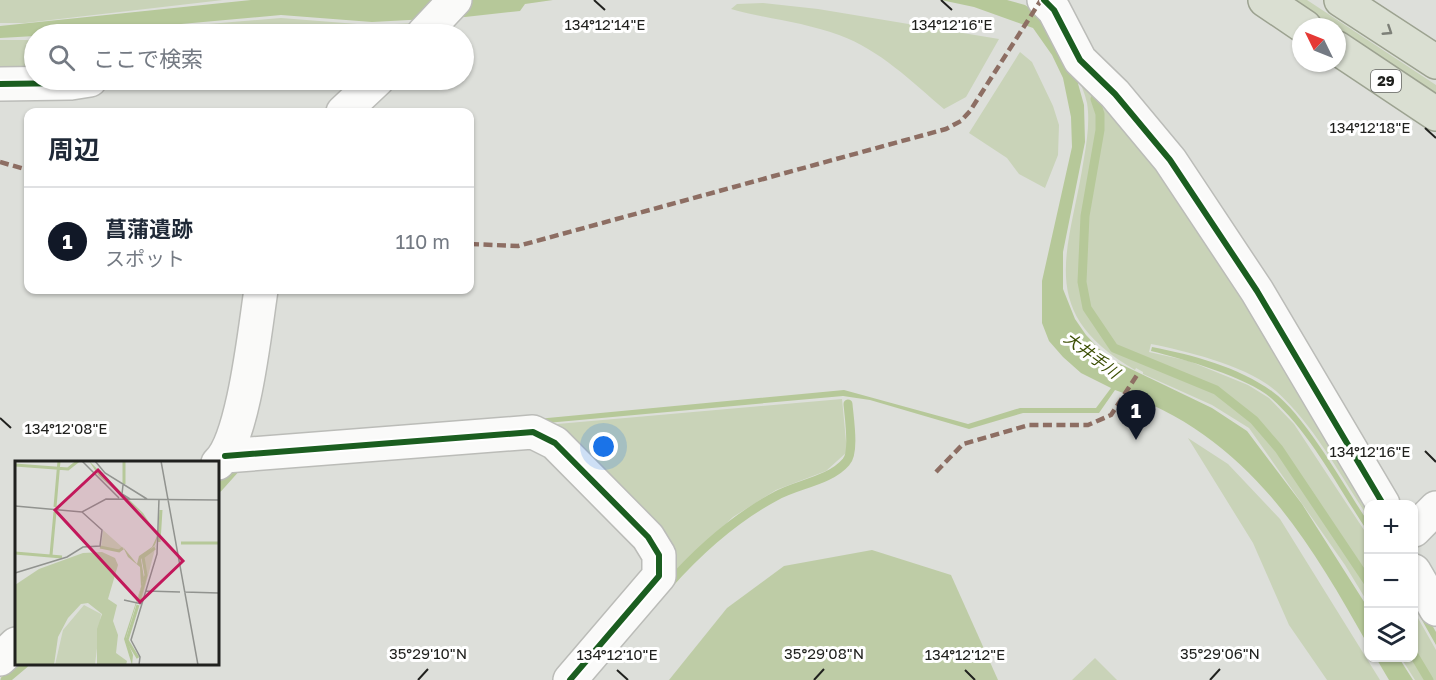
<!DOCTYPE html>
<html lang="ja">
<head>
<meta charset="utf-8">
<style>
  body { margin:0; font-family:"Golos Text","Noto Sans JP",sans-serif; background:#f6f6f7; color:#1f2937 }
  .controls { position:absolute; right:18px; bottom:18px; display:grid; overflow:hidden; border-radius:12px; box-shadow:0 2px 4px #0004 }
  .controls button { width:54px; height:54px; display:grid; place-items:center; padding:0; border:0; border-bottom:2px solid #e0e1e3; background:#fff; color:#1f2937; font:30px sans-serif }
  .compass { position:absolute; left:1292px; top:18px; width:54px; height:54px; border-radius:50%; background:#fff; box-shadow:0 2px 4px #0004; rotate:313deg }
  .you { position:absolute; left:604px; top:447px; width:21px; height:21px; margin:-15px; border:4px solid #fff; border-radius:50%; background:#1a73e8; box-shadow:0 0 0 9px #1a73e833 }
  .badge { display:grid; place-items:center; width:39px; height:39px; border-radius:50%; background:#111827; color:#fff; font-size:20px; font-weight:700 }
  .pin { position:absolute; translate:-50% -50px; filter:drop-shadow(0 2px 3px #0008) }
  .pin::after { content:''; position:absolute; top:32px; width:21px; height:18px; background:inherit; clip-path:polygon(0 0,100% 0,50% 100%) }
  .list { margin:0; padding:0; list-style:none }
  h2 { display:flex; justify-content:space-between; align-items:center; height:78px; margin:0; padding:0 24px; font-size:26px }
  h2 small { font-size:20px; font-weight:400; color:#747a83 }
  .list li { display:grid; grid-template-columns:39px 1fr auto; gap:18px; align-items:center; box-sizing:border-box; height:108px; padding:0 24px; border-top:2px solid #e0e1e3 }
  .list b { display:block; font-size:22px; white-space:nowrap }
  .list p { margin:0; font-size:20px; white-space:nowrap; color:#747a83 }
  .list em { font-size:20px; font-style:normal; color:#747a83 }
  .icon { flex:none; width:33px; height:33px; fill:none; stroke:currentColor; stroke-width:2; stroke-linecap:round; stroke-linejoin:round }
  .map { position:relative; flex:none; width:1436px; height:680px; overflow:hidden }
  .search { position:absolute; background:#fff; box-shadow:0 2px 4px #0004; left:24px; top:24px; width:450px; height:66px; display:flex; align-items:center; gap:15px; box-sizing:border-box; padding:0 21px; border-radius:33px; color:#747a83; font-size:22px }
  .panel { position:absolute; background:#fff; box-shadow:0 2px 4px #0004; left:24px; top:108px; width:450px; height:186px; border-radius:12px }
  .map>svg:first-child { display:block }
  .green { fill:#c9d3b8 }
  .forest { fill:#becca6 }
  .water { fill:#b6c899 }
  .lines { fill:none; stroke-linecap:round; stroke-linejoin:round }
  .stream { stroke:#b6c899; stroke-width:9 }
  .minor-casing { stroke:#bbbcb8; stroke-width:36 }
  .trunk-casing { stroke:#9ca290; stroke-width:36 }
  .minor { stroke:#fafaf9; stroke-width:33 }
  .trunk { stroke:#dadfd2; stroke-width:33 }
  .quiet { stroke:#8d6e63; stroke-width:4.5; stroke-dasharray:9 4.5; stroke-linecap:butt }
  .cycleway-casing { stroke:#fff; stroke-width:10 }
  .cycleway { stroke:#1b5e20; stroke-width:6 }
  .oneway { stroke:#7d8078 }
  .ticks { fill:none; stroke:#20211e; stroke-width:2 }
  .labels { text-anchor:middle; stroke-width:6; stroke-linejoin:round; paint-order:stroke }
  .shield { fill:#fff; stroke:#636462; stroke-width:1.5 }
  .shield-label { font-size:14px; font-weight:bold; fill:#20211e }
  .water-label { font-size:16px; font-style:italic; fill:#3b4e03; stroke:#fff }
  .inset-river { fill:none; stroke:#b6c899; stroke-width:3 }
  .inset-road { fill:none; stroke:#91938f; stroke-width:1.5 }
  .view { fill:#c2185b; fill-opacity:0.15; stroke:#c2185b; stroke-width:3 }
  .inset-edge { fill:none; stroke:#20211e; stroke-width:3 }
  .ticks-label { font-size:15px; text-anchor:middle; fill:#20211e; stroke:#fff; stroke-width:6; stroke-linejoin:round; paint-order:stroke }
</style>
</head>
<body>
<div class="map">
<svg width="1436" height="680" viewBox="0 0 1436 680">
  <rect width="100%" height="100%" fill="#dddfda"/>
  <!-- green -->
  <path class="green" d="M0,0H223L25,23H0Z
    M1285,0H1307L1436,85V97L1337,34V27H1326Z
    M763,3L818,9L999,39L966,97L944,109C911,81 880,50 839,35C804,22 767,19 731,9L737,4Z
    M281,18L370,25L419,23L412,32L89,34Z
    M0,40H34V76L0,77Z
    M1020,52L1032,62L1053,106L1059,125L1058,155L1045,188L1019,174L1007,158L969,133Z
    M1076,73L1167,173L1368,504V517C1340,475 1314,425 1276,391C1248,366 1186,351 1151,344L1149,352L1189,361L1248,385L1269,398L1294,424L1368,536V603L1345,565L1249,428L1212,405L1143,374V372L1136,368L1135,370C1033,311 1070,251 1084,158C1087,141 1090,120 1087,103C1085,93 1080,83 1076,73Z
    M842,399L847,452L826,471L776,490L733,517L667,580L546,425Z
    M1188,438L1228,464L1280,519L1380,680H1327L1289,625L1253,543Z
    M1414,611L1436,650V680H1415L1401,658H1414Z
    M1095,658L1117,680H1072Z"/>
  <!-- forest -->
  <path class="forest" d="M872,550L951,575L998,680H669L727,608L784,566Z"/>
  <!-- water -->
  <path class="water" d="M251,0H553L525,4L520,11L465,17L372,22L281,15L70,34L0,38V26Z
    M941,0H1007L1025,5L1044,18L1072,62L1084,105L1085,142L1063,252V289L1075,319L1086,335L1108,358L1212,408L1247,431L1302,504L1368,608V645C1304,531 1245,434 1115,390L1099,413H1023L969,429L870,400L843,396L348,441L346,437L844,390L968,424L1020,408H1096L1111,388L1081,373L1063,357L1049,341L1042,323V281L1072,147L1071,117L1063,78L1052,55L1033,28L974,7Z
    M1152,347C1193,355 1239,367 1273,392C1305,415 1345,487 1368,522V532C1339,489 1310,432 1271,398C1247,377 1183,359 1151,351Z
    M1414,594L1436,632V645L1414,606Z
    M1376,658H1399L1413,680H1389Z"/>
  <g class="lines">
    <!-- stream -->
    <path class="stream" d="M1095,99L1100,114V130L1085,216L1082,282L1087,308L1114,348L1216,390L1254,420L1279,449L1368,582
      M218,488L235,469
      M667,586C698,551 735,518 776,496C797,484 830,481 846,462C855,453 849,417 848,404
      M1414,655L1429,680
      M5,680L24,664"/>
    <defs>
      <path id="minor" d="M1044,0L1054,10L1080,60L1115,94L1170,160L1257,291L1383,504
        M423,34L455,0
        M0,84L71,83L90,80
        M343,112L377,80
        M225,456L533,432L555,443L648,537L659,555V576L570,680
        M218,463C244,439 255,328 261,290
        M1414,530L1436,508
        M1414,571L1436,609
        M0,659L16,644"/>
      <path id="trunk" d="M1265,0L1305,27
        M1341,0L1436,62
        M1337,48L1436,114"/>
    </defs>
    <!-- minor casing -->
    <use href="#minor" class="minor-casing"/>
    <!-- trunk casing -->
    <use href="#trunk" class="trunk-casing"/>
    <!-- minor -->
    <use href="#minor" class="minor"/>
    <!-- trunk -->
    <use href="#trunk" class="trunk"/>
    <!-- quiet -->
    <path class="quiet" d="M0,162L28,170
      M470,244L518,246L946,129L961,121L970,111L1041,0
      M936,472L963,444L1029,425H1088L1111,415L1139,372"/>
    <defs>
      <path id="cycleway" d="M1044,0L1054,10L1080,60L1115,94L1170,160L1257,291L1383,504
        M0,84L71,83L90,80
        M225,456L533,432L555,443L648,537L659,555V576L570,680"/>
    </defs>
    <!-- cycleway casing -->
    <use href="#cycleway" class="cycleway-casing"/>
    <!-- cycleway -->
    <use href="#cycleway" class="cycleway"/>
  </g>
  <!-- one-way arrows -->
  <defs><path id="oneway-chevron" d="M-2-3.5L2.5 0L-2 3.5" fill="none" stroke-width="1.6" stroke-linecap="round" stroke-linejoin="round" transform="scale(1.5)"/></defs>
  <use class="oneway" href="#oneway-chevron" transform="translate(1388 31) rotate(33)"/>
  <!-- ticks -->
  <path class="ticks" d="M594,0L605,10M941,0L952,10M1425,128L1436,138M0,418L11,428M1425,451L1436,462M617,670L628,680M965,670L975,680M418,680L428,669M814,680L824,669M1210,680L1220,669"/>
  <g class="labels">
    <!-- shield labels -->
    <rect class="shield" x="1371" y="70" width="30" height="22" rx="4.5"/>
    <g class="shield-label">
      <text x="1386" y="86">29</text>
    </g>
    <!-- water labels -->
    <g class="water-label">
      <text transform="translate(1092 355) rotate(37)" y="6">大井手川</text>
    </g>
  </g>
  <!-- overview -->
  <g transform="translate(15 461)">
    <rect width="204" height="204" fill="#dddfda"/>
    <path d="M88,69L107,86L104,90L86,86ZM141,84L126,142L123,141L130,114L126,96ZM69,144L86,153L80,204H40L48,169Z" fill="#c9d3b8"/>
    <path d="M87,91L100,97L103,104L93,138L102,144L98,160L103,174L101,192L112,200L111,204H82V168L87,153L73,142L66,143L53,157L43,176L39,204H0V124L24,108L68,92Z" fill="#becca6"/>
    <path d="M74,0L128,52L143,75L140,84L126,98L129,117L111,177L118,194L117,204L109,178L126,126L125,106L113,96L108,86L69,51L108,86L122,103L124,95L137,86L142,75L125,51L84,15Z" fill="#b6c899"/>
    <path class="inset-river" d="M0,4L53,8L63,0M109,23V0M40,46L44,0M144,81L146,49M166,82H204M85,86L104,90L108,87M0,92L47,96M36,94L40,51M124,140L131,114L128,96L140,87M123,197L112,179L123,144"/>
    <path class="inset-road" d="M67,0L104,37M80,0L90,12L132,38M146,0L183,204M108,24L107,33L115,38M0,45L67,51L91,38L204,39M0,112L52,96L68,86L85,85L87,69L67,51M131,130L165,131M169,131L204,132M109,139L127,143M124,204L125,196L116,179L142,93L144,38"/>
    <path class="view" d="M83,9L168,100L125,141L40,49Z"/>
    <rect width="204" height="204" class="inset-edge"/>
  </g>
  <g class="ticks-label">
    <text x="605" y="30">134°12'14"E</text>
    <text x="952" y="30">134°12'16"E</text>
    <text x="1370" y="133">134°12'18"E</text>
    <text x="66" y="434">134°12'08"E</text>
    <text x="1370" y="457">134°12'16"E</text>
    <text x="428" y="659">35°29'10"N</text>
    <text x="824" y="659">35°29'08"N</text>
    <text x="1220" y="659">35°29'06"N</text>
    <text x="617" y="660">134°12'10"E</text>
    <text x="965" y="660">134°12'12"E</text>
  </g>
</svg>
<div class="controls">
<button>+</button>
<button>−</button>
<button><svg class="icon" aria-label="layers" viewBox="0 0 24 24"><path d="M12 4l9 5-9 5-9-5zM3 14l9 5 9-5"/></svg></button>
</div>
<svg class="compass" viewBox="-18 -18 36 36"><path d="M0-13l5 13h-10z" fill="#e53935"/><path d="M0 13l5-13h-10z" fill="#747a83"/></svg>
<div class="you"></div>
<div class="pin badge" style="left:1136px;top:440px">1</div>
<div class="search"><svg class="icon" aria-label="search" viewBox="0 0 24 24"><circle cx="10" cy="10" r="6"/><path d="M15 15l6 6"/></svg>ここで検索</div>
<section class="panel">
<h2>周辺<small></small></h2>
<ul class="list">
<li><span class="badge">1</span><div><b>菖蒲遺跡</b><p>スポット</p></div><em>110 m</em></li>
</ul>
</section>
</div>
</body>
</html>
